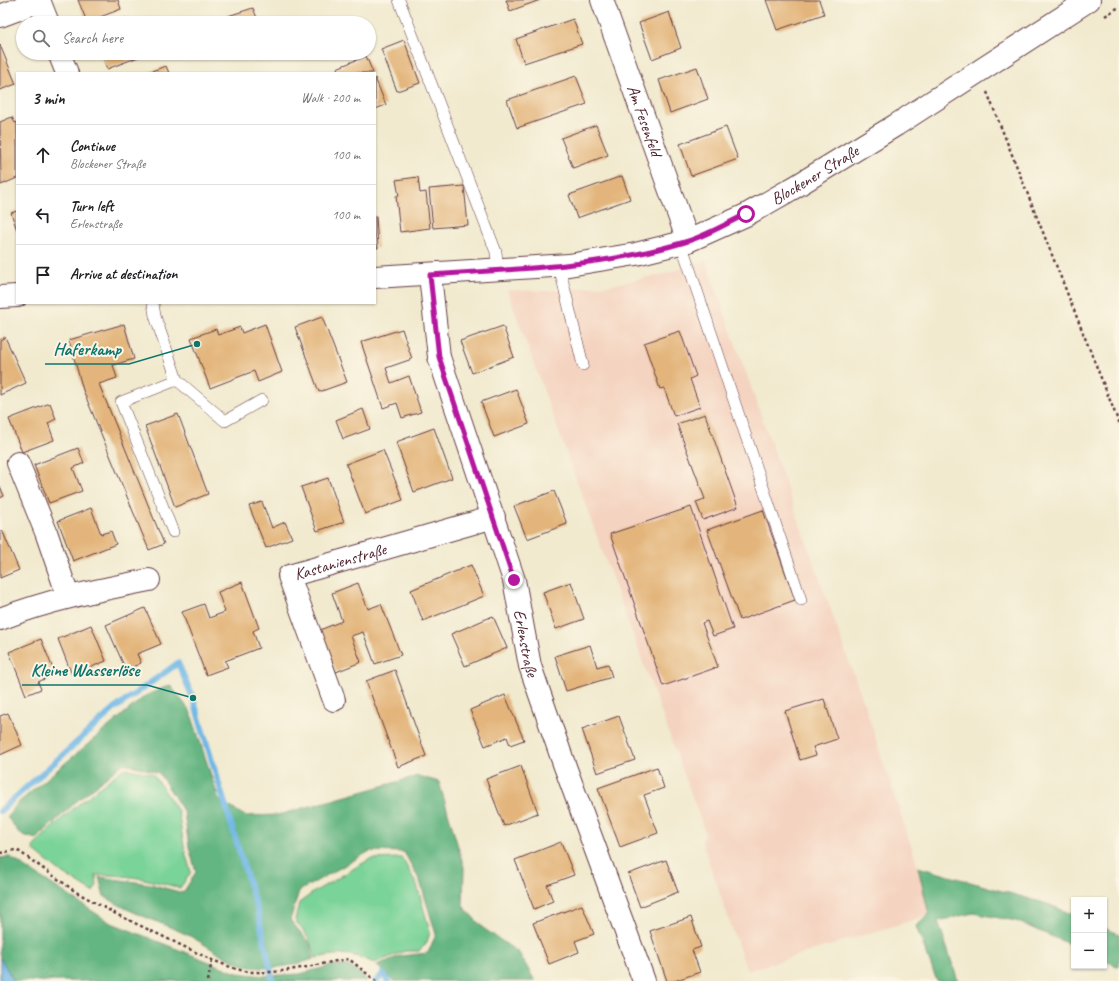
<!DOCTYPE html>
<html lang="en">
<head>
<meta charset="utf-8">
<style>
  body { margin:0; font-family:Caveat,sans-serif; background:#f6f6f6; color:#202124 }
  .controls { position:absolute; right:12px; bottom:12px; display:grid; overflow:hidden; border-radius:0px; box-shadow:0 1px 3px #0004 }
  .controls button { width:36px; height:36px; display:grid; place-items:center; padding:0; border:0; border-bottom:1px solid #e0e0e0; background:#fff; color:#202124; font:20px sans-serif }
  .stop { position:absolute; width:12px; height:12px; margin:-9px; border:3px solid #b5179e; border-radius:50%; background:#fff }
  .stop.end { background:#b5179e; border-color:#fff; box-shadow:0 1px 4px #0008 }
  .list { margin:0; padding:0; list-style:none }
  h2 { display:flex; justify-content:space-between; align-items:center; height:52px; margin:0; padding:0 16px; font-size:17px }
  h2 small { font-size:13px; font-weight:400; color:#757577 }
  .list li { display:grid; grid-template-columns:26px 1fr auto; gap:12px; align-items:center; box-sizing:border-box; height:60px; padding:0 16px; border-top:1px solid #e0e0e0 }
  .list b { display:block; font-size:15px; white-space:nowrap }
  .list p { margin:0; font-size:13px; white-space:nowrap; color:#757577 }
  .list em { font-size:13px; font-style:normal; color:#757577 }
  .icon { flex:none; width:22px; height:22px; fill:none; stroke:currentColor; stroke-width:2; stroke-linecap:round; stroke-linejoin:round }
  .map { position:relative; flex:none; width:1119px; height:981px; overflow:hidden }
  .search { position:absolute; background:#fff; box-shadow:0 1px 3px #0004; left:16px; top:16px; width:360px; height:44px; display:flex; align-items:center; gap:10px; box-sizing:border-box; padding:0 14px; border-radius:22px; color:#757577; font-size:15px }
  .panel { position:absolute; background:#fff; box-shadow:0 1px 3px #0004; left:16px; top:72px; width:360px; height:232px; border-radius:0px }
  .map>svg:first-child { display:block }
  .built { fill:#f4d3c0 }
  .green { fill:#7ad399; stroke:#627962 }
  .forest { fill:#63b581; stroke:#566a56 }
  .water { fill:#6fb7e6; stroke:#5c6b88 }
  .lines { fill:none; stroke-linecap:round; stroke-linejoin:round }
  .stream { stroke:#6fb7e6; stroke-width:6 }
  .building { fill:#e3b57c }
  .lane-casing { stroke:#633d44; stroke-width:12 }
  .street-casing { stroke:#633d44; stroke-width:24 }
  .secondary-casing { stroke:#633d44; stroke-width:24 }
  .path { stroke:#633d44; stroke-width:2.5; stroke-dasharray:3 3; stroke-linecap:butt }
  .lane { stroke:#fff; stroke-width:11 }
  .street { stroke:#fff; stroke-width:22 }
  .secondary { stroke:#fff; stroke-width:22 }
  .route { stroke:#b5179e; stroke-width:5 }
  .labels { text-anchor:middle; stroke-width:4; stroke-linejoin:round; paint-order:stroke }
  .street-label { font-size:17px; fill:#4a1f2b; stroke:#fcf5e5 }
  .leader { fill:none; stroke:#0f766e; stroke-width:1.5 }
  .callout-dot { fill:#0f766e; stroke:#fcf5e5; stroke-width:1.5 }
  .callout-label { font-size:18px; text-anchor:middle; font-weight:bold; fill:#0f766e; stroke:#fcf5e5; stroke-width:4; stroke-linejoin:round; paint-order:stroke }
</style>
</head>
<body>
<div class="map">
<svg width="1119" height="981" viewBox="0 0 1119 981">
  <rect width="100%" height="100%" fill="#fcf5e5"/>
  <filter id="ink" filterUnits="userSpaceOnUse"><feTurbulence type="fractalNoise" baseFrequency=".025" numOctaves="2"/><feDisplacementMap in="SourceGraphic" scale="8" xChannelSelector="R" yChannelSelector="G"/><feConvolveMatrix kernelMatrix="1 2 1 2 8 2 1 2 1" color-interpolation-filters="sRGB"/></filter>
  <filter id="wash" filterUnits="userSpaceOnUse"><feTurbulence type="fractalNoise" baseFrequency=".012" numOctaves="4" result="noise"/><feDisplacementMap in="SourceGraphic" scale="16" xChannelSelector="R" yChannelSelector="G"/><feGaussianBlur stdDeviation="0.9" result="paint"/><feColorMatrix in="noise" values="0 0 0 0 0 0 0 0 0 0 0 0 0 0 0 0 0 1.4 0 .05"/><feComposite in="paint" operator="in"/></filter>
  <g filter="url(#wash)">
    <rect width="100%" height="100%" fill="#f1eacf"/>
    <!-- built -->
    <path class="built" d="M706,261L864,703L918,867L929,915L747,971L702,842L705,832L507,290L546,291L611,285L663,274Z"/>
    <!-- green -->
    <path class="green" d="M124,768L153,774L178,811L185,852L191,872L180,888C152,880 125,874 96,875L97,885L93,892L59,871L34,851L33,847C60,817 93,793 124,768Z
      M402,858L417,885L430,932L427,942L419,951H405L374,963C350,952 342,953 316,958L309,939L295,920L299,903L314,892L370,859Z"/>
    <!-- forest -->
    <path class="forest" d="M170,685L190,711L219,800L245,816L279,815L418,776L439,782L464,867L463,906L483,928L519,953L535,981H393L377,965L400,956L428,953L436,934L420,881L404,852L370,851L299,891L290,920L311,945L313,959C297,965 270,970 253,967C230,963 210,947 190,936C161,922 131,914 104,896L99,877L150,884L183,893L196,872L189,847L184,812L159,773L124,763L77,801L36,839L20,834L7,817L18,803L145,696Z
      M10,857L109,922L237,973L264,976L300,974L334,965L349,966L362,975L367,981H14L0,959V858Z
      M918,867L1047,904L1074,915V946L1016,921L973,913L938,921L958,981H937L916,926L929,915Z
      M1104,928L1119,934V967L1104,960Z"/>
    <!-- water -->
    <path class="water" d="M0,959H1L14,981H0Z"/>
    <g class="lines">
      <!-- stream -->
      <path class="stream" d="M0,811L114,709L178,663L193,698L258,913L273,981
        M376,981L383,974L388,981"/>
    </g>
    <g id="blocks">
      <!-- building -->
      <path class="building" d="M78,0H118L121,9L87,22Z
        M506,0H540L510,11Z
        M766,0H819L824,14L777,30Z
        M253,8L259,23H230L228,16Z
        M669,12L681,48L652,59L639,23Z
        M126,18L128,23H114Z
        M573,19L582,44L524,63L516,39Z
        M404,40L420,83L397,91L381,49Z
        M0,45L16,84L0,90Z
        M101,53H140L141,56L107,69Z
        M366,56L373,73H339L337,68Z
        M166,66L169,73H146Z
        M697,67L708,99L670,113L659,80Z
        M576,76L587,104L517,128L507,100Z
        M375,78L386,105L375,109Z
        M12,117L15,123L17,122V178L1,185L0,122Z
        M596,125L608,155L573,168L561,138Z
        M726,127L738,159L691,176L680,144Z
        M622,176L630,199L577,218L569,195Z
        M418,177L420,193L426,192L430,228L400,232L396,196H399L396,180Z
        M464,186L468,225L433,228L429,189Z
        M17,211V230L11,213Z
        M375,216H376L378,248H375Z
        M322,317L347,382L319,392L295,327Z
        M124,324L134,359L113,365L117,378L99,384L164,544L149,550L83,390L69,340Z
        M265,324L282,372L258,382L254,371L210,388L191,338L216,329L218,335L240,327L242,333Z
        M503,326L514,357L472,373L460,341Z
        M402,329L412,359L386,368L391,383L409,376L421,412L402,418L397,403L383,408L361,342Z
        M680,331L696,376L690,379L700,407L674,416L664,388L660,389L644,343Z
        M5,337L26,383L0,395V340Z
        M516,389L529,424L494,437L481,402Z
        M50,403L56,419L48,423L54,440L22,452L9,419Z
        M363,409L370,429L343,439L336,420Z
        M178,414L208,494L175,507L145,426Z
        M705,414L738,507L703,520L696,502L705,499L677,424Z
        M434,428L452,478L414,492L396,442Z
        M78,448L84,463L73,468L82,491L49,503L34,465Z
        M383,450L403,500L365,514L346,464Z
        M328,478L344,522L317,531L301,487Z
        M0,486L4,496L0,498Z
        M554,491L567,524L527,539L514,506Z
        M262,502L272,528L285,522L292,538L266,548L249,506Z
        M691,507L733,629L713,636L707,621L702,623L718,667L663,686L610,534Z
        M91,508L101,534L111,531L116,544L73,561L58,521Z
        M763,510L795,600L740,620L707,530Z
        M2,530L19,570L0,578V531Z
        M471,565L484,596L423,621L411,590Z
        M242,582L259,628L253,631L259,648L225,661L228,667L206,675L182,612L204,604L209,618L225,612L218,592Z
        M571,582L584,619L556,629L543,592Z
        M358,583L368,609L381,604L401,655L375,664L363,632L351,636L361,662L336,672L320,630L342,621L332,593Z
        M145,608L161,644L137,654L141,663L126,670L106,625Z
        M493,616L507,648L465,666L451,634Z
        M91,625L106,661L72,675L58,639Z
        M41,639L55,674L38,682L41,689L26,695L9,652Z
        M590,645L597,667L608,664L612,677L566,691L555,656Z
        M395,670L426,756L398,767L366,681Z
        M505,695L524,740L510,745L507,737L485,746L470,710Z
        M824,699L837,739L813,747L816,755L800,760L785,711Z
        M8,713L22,745L0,755V716Z
        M619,716L635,760L597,773L582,729Z
        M521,766L538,813L504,826L486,779Z
        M657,767L664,788L644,795L658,833L620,847L598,788Z
        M561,842L574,875L547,885L553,901L534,909L515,860Z
        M666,860L678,892L640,907L628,874Z
        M582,905L594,934L575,941L579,952L549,964L533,923Z
        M691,917L701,947L692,950L700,972L674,981H667L650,931Z"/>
    </g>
  </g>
  <g filter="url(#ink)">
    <use href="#blocks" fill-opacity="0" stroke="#633d44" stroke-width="1"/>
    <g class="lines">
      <defs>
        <path id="lane" d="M399,0L496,252L498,270
          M681,243L801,600
          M559,266L583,365
          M153,303L155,316L177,380L121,402L173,532
          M177,380L225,421L262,400"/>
        <g id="street">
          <path d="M39,0L48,23"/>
          <path id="s1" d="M602,0L688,241"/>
          <path d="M0,16L40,1"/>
          <path d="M59,53L67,73"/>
          <path id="s2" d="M430,275L439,357L514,580L530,666L563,761L644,981"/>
          <path d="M18,463L46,532L68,596"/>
          <path d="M0,619C49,600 98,590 149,580"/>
          <path id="s3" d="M334,700L289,576L494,517"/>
        </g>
        <g id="secondary">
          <path id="s4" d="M375,277L569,265L636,254L688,241L746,215L795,187L896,125L1089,0"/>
          <path d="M0,297L17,296"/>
        </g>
      </defs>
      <!-- lane casing -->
      <use href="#lane" class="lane-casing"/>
      <!-- street casing -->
      <use href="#street" class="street-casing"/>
      <!-- secondary casing -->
      <use href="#secondary" class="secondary-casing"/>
      <!-- path -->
      <path class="path" d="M1105,16L1119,7
        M987,92L1119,423
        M0,853L15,850L20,852L76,892L118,915L212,960C223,964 234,969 245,971C281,976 314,964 349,959L376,981
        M208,981L212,960"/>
      <!-- lane -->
      <use href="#lane" class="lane"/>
      <!-- street -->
      <use href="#street" class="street"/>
      <!-- secondary -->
      <use href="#secondary" class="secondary"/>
    </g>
  </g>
  <g class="lines" filter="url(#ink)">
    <!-- route -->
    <path class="route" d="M514,580L439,357L430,275C516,269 603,267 685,242C706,236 726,224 746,214"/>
  </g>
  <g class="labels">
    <!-- street labels -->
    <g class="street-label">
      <text dy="6" stroke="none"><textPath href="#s1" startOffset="128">Am Fesenfeld</textPath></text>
      <text dy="6" stroke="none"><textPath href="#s4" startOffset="459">Blockener Straße</textPath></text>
      <text dy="6" stroke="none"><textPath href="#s3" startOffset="185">Kastanienstraße</textPath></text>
      <text dy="6" stroke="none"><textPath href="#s2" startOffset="382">Erlenstraße</textPath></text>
    </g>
  </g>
  <!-- callouts -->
  <path class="leader" d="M197 344L129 364H45M193 698L147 685H22"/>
  <g class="callout-dot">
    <circle cx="197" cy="344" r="4"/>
    <circle cx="193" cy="698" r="4"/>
  </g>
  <g class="callout-label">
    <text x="87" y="355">Haferkamp</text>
    <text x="85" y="676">Kleine Wasserlöse</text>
  </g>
</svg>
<div class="controls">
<button>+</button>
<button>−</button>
</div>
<div class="stop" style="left:746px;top:214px"></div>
<div class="stop end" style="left:514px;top:580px"></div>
<div class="search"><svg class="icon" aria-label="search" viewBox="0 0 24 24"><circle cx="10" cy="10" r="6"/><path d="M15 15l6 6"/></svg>Search here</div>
<section class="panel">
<h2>3 min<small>Walk · 200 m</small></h2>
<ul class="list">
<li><svg class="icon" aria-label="ahead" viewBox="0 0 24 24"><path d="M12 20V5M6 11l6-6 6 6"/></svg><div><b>Continue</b><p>Blockener Straße</p></div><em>100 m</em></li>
<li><svg class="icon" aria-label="left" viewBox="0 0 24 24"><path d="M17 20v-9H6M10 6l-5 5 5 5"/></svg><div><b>Turn left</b><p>Erlenstraße</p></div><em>100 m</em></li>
<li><svg class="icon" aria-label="arrive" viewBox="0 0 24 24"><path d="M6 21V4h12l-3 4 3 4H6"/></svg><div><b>Arrive at destination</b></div></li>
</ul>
</section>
</div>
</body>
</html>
